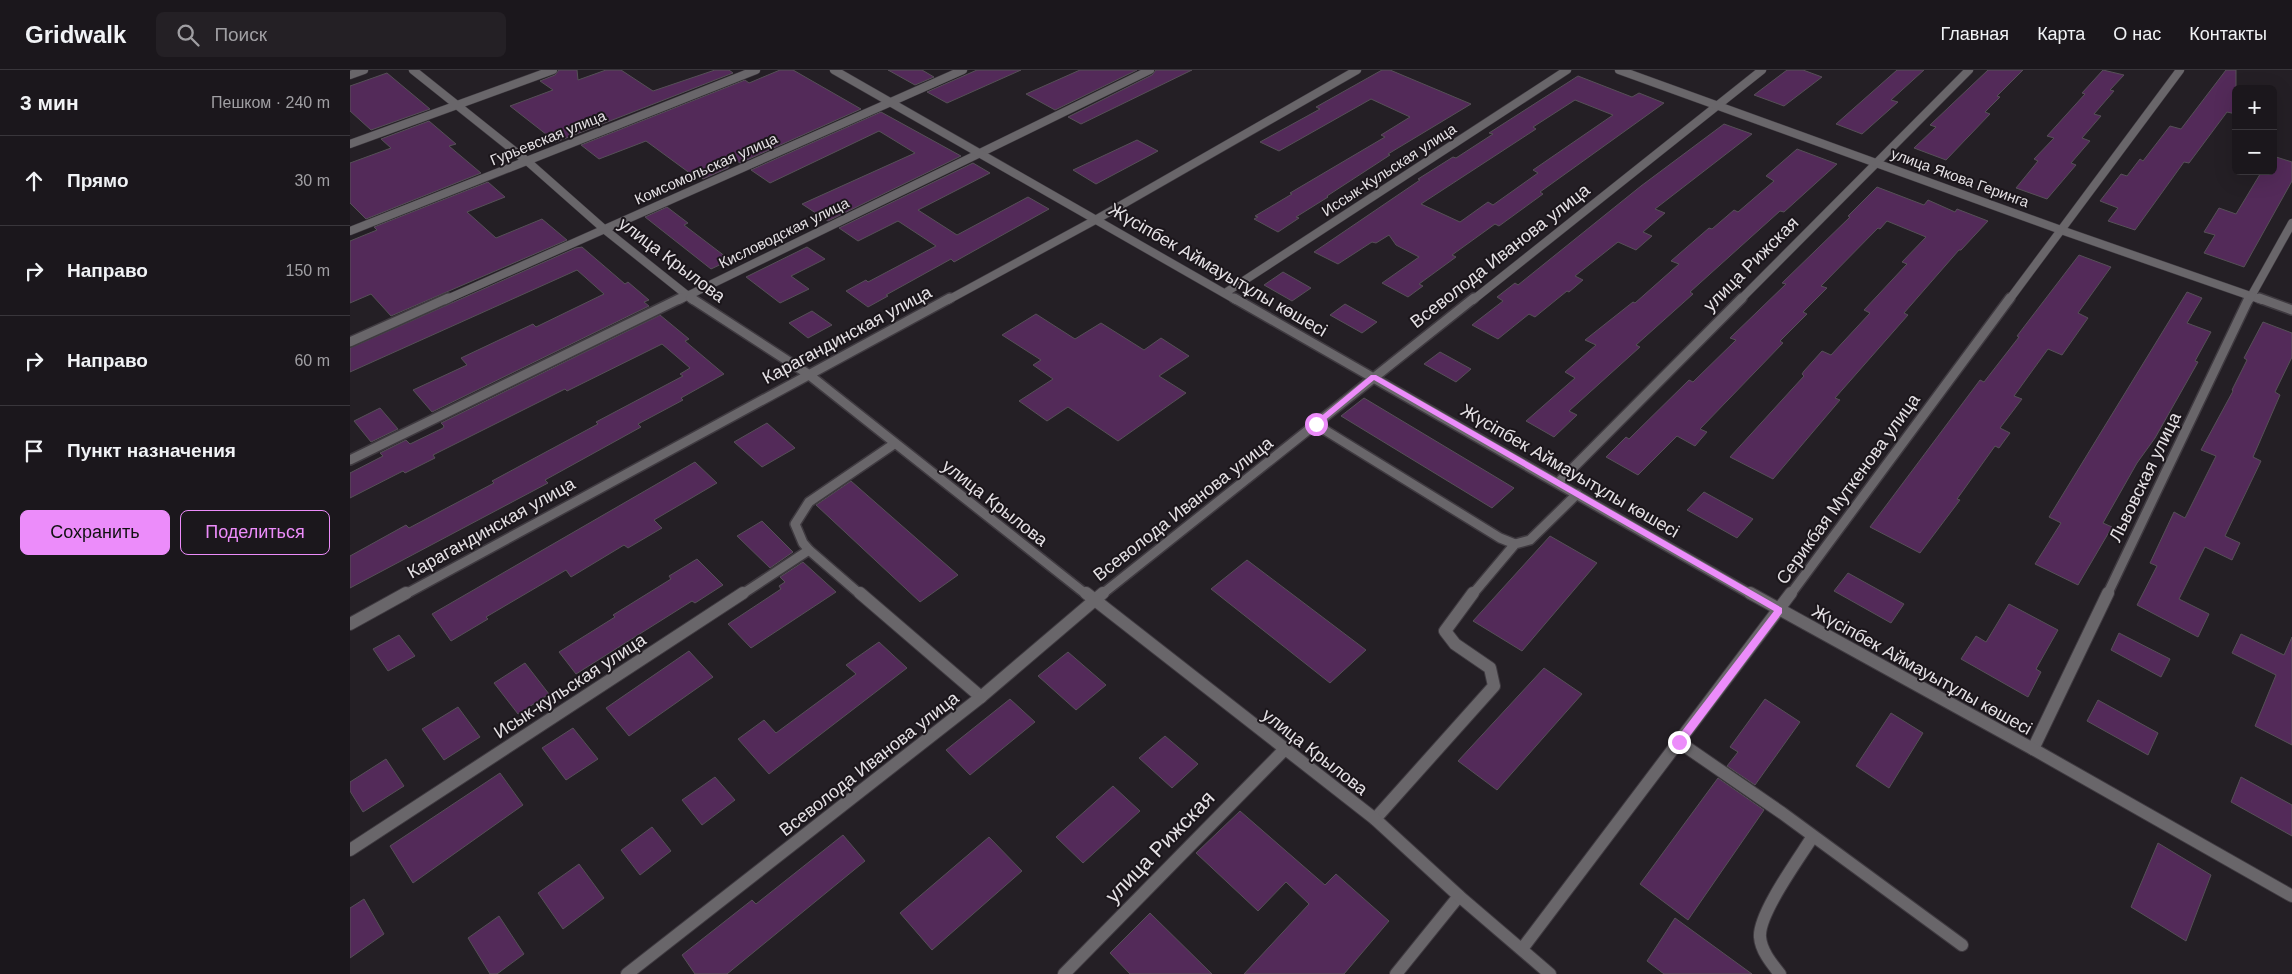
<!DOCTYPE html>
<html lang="ru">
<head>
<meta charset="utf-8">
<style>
  body { margin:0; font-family:Helvetica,sans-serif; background:#242025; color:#f1f3f6 }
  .controls { position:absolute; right:15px; top:15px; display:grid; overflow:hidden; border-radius:8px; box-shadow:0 5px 20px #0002 }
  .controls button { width:45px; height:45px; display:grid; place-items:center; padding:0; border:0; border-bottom:1px solid #39363b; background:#1b171c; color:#f1f3f6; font:25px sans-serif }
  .stop { position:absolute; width:15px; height:15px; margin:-11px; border:4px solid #ec8cfa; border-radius:50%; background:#fff }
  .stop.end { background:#ec8cfa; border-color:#fff; box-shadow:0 1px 5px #0008 }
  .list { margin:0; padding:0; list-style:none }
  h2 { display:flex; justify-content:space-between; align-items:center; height:65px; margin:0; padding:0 20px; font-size:21px }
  h2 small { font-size:16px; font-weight:400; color:#a09fa3 }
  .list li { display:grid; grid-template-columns:32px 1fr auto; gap:15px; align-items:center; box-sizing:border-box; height:90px; padding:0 20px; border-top:1px solid #39363b }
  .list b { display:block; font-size:19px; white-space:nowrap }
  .list em { font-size:16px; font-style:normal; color:#a09fa3 }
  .actions { display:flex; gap:10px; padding:15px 20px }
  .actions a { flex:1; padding:11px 0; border:1px solid #ec8cfa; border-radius:8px; text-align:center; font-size:18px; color:#ec8cfa }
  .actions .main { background:#ec8cfa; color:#111 }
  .icon { flex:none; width:28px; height:28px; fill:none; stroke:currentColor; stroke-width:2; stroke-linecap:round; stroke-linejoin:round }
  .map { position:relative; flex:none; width:1942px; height:904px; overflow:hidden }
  header { display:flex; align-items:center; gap:30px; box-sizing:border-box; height:70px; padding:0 25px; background:#1b171c; border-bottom:1px solid #39363b }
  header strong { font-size:24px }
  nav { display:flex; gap:28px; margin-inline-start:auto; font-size:18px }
  .search { width:350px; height:45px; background:#242025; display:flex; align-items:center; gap:12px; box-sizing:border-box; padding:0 18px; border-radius:8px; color:#a09fa3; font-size:19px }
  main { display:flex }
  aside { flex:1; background:#1b171c }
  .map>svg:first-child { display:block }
  .building { fill:#532a59; stroke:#565057; fill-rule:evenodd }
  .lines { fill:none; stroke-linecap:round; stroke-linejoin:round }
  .service-far1-casing { stroke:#3f3a40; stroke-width:12 }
  .service-casing { stroke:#3f3a40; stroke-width:14 }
  .minor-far2-casing { stroke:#3f3a40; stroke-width:9 }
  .minor-far1-casing { stroke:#3f3a40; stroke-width:12 }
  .minor-casing { stroke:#3f3a40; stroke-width:14 }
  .tertiary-far2-casing { stroke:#3f3a40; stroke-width:9 }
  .tertiary-far1-casing { stroke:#3f3a40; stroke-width:12 }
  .tertiary-casing { stroke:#3f3a40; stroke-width:14 }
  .service-far1 { stroke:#69666a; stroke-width:9 }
  .service { stroke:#69666a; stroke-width:12 }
  .minor-far2 { stroke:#69666a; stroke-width:8 }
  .minor-far1 { stroke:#69666a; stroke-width:9 }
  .minor { stroke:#69666a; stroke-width:12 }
  .tertiary-far2 { stroke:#69666a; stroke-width:8 }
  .tertiary-far1 { stroke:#69666a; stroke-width:9 }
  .tertiary { stroke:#69666a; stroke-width:12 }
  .route { fill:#ec8cfa }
  .labels { text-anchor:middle; stroke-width:4; stroke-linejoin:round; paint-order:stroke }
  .far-street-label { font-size:15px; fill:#e5e1e5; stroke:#1b161b }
  .street-label { font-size:18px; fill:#e5e1e5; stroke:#1b161b }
  .near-street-label { font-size:21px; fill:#e5e1e5; stroke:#1b161b }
</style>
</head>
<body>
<header>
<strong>Gridwalk</strong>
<div class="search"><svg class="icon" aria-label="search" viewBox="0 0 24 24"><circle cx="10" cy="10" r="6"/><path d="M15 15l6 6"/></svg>Поиск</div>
<nav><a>Главная</a><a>Карта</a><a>О нас</a><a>Контакты</a></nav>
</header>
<main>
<aside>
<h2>3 мин<small>Пешком · 240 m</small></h2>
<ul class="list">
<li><svg class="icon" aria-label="ahead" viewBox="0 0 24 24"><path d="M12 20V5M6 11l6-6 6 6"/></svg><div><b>Прямо</b></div><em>30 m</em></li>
<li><svg class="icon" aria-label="right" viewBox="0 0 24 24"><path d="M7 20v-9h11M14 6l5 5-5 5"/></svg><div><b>Направо</b></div><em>150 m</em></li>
<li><svg class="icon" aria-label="right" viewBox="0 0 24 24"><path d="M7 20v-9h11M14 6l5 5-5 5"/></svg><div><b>Направо</b></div><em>60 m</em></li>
<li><svg class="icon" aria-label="arrive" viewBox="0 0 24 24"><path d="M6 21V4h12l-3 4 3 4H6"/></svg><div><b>Пункт назначения</b></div></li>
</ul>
<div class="actions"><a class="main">Сохранить</a><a>Поделиться</a></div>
</aside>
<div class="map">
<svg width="1942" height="904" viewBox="0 0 1942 904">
  <rect width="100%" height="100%" fill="#241f25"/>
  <!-- building -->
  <path class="building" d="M209,0H227L228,10L256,0H271L303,21L365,0H379L383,3L206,72L160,36L203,20L190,11L205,5Z
    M430,0H443L511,39L390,93L384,89L378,98L353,109L344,103L341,104L296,71L249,89L231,75L395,10L399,13Z
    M538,0H572L584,7L565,15Z
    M627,0H671L597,33L577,22Z
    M730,0H787L705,40L676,24Z
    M806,0H842L731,54L718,47L802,5Z
    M1032,0H1040L1121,34L1038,84L1040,85L977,126L978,127L946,147L949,148L928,162L904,149L908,147L905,146L942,124L940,123L1035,67L1031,65L1060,47L1021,29L929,81L910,72L970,39L966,37Z
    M1437,0H1453L1472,7L1434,36L1404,25Z
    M1547,0H1574L1541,30L1548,32L1512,64L1486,54Z
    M1638,0H1673L1647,26L1650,27L1635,42L1640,44L1596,90L1564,78L1586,57L1580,55Z
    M1753,0L1774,5L1760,20L1764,21L1744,44L1751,46L1732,68L1740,71L1721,93L1726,95L1697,129L1666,118L1688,91L1684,89L1704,68L1697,66L1735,24L1732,23Z
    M1876,0H1886V44L1877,42L1839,93L1834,92L1785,160L1758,151L1768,138L1750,131L1771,104L1777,106L1790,89L1793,91L1820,56L1831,59Z
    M37,3L80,39L21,60L0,41V16Z
    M1228,6L1282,27L1289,23L1314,33L1190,122L1193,124L1149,156L1145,154L1102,185L1106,187L1069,214L1073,216L1058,227L1032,213L1069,187L1046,175L1039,165L1026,173L1022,172L988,194L964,182L1070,110L1068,109L1103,87L1106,88L1143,64L1139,63ZM1225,30L1263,45L1183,100L1188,103L1143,135L1138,132L1110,152L1071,134L1186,59L1183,57Z
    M531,42L611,86L478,151L452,134L565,83L529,61L420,113L401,100Z
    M79,51L106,74L99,76L131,103L16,149L0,133V93L41,78L31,69Z
    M1374,54L1402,64L1305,139L1315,143L1293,162L1302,166L1286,180L1268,172L1225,206L1233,210L1219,222L1217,221L1185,247L1179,244L1148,269L1122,255L1153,231L1147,227L1165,213L1168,215L1291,116Z
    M787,70L808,81L746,114L723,100Z
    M1447,79L1487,94L1434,142L1430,141L1340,222L1343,224L1286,275L1290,277L1219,341L1227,345L1204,367L1176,351L1225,308L1215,302L1246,275L1235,270L1283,232L1285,233L1329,194L1321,191L1359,158L1362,159L1384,140L1388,142L1424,111L1416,106Z
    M1923,86L1942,92V111L1894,197L1854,183L1865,165L1854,162L1869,138L1886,144L1912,101H1923Z
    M623,93L640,103L568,140L607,165L678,127L699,139L604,192L601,189L536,225L538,226L518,237L496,221L516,210L518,212L586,176L548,151L508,171L489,158Z
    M138,112L155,127L117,142L146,168L192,149L217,170L41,246L21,224L0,233V171L27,160L24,157Z
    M1527,117L1574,135L1578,130L1605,142L1607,139L1638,151L1611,180H1609L1554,243L1558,245L1485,328L1490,330L1423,409L1380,387L1454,306L1452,304L1454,301L1472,281L1481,285L1520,243L1514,240L1557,194L1552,192L1576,167L1537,151L1530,159L1528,158L1471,216L1477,218L1453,242L1457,244L1430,271L1433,273L1350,359L1357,362L1345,376L1327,366L1288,405L1256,387L1276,367L1279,369L1339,310L1343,312L1386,270L1380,268L1436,214L1432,213L1500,147L1498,146Z
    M317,137L338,153L334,155L380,190L361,199L295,147Z
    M232,177L275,214L278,212L299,230L294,232L299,236L82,342L63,320L117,295L111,288L183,254L186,257L254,224L227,200L0,302V278L226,178Z
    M457,177L475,189L441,206L459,219L430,233L396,207Z
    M1729,185L1761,197L1728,243L1738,248L1712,285L1698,279L1664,326L1672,329L1650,358L1660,363L1649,378L1645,376L1607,429L1610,430L1570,483L1520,457L1630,310L1634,312L1669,267L1667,266Z
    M933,202L961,218L942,231L914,215Z
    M1837,222L1852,228L1837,253L1861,262L1845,291L1848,292L1805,368L1787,393L1753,453L1762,457L1728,515L1685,494L1711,453L1699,447Z
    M995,234L1027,252L1012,263L980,245Z
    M462,241L482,255L458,268L439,253Z
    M686,244L725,269L751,253L794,280L811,268L839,286L809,306L836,323L768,371L718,337L697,351L669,331L703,309L683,295L691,290L652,265Z
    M310,245L339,269L335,271L374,304L331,328L333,330L288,354L291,357L195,410L198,413L0,518V486L56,455L59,458L144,413L142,411L248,354L246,352L333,306L330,304L340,298L312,274L217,321L215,319L83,385L85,388L55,403L53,401L0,428V403L33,386L30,383L56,370L60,374L93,358L94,356L91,353Z
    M1913,252L1942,263V287L1925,322L1930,325L1903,387L1911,391L1875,466L1890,473L1882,490L1855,477L1829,529L1859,544L1848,567L1787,535L1807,496L1800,493L1824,442L1835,448L1866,386L1851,380L1883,321L1882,320L1897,290L1894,288Z
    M1090,282L1121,299L1106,312L1074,294Z
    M1014,328L1164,418L1142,438L991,346Z
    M30,338L48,359L21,372L4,351Z
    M417,353L445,378L412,397L384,372Z
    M345,392L367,413L304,450L312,458L278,478L274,475L221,507L216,500L136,547L138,549L101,571L82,544Z
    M501,411L608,505L570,532L466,435Z
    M1354,422L1403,449L1387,468L1337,440Z
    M412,451L443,482L420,498L387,466Z
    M1200,466L1247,493L1172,581L1123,551Z
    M347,489L373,515L345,533L342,531L226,604L209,582L265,547L263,545L321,509L319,506Z
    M897,490L1016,580L980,613L861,519Z
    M453,492L486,522L401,578L378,554L431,519L429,516L435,512L430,507Z
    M1498,503L1554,534L1541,553L1484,521Z
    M1659,534L1708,560L1686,599L1691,602L1678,627L1611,589L1626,566L1636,572Z
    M1769,563L1820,589L1811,607L1761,580Z
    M1891,564L1934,585L1942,567V675L1905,656L1926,605L1882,583Z
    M49,565L65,586L38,601L23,579Z
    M529,572L557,598L419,704L388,669L414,650L426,663L506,604L496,595Z
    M339,581L363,607L279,666L256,638Z
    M718,582L756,615L726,640L688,606Z
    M175,593L199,624L168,644L144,613Z
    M1194,598L1232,624L1147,720L1108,691Z
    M660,629L685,652L620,705L596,680Z
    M1415,629L1450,652L1405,715L1377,696L1388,682L1380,677Z
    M1748,630L1808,663L1798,685L1737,651Z
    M108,637L130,667L94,690L72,659Z
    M1541,643L1573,663L1539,718L1506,696Z
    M223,658L248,689L216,710L192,678Z
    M815,666L848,694L822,718L789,688Z
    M36,689L54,716L13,742L0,721V712Z
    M150,703L173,735L63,813L40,776Z
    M365,707L385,730L352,755L332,730Z
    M1891,707L1942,735V766L1881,732Z
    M1368,708L1414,740L1338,850L1290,814Z
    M763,716L790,741L733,793L706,767Z
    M890,741L975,815L986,804L1039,851L994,904H894L959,834L936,812L908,841L846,783Z
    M302,757L321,781L290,805L271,780Z
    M493,765L515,791L377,904H345L332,885L402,830L406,834Z
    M639,767L672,801L582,880L550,843Z
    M1808,773L1861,805L1836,871L1781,837Z
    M229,794L254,828L213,859L188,823Z
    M14,829L34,864L0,888V838Z
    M800,843L862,904H780L760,883Z
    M149,846L174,884L147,904H140L118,868Z
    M1325,848L1402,904H1314L1297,891Z"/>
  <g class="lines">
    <defs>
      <path id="service-far1" d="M965,354L1150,468L1165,474L1180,470L1227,424
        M511,525L459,480L453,473L445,454L459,432L544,374
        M1122,525L1165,474"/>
      <path id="service" d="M510,523L631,627
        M1025,749L1144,616L1140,598L1105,574L1095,561L1123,523
        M1046,904L1109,826"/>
      <path id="minor-far2" d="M63,0L177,91L254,159L343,230
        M0,5L14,0
        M0,74L203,0
        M0,161L406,0
        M875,223L1217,0
        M95,230L613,0
        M329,230L800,0
        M598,230L747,149L1007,0
        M1123,230L1412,0
        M1390,230L1619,0
        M1659,230L1830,0
        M1899,230L1942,153"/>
      <path id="minor-far1" d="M341,228L458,304L737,525
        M0,272L98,228
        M0,390L331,228
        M1208,413L1392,228
        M54,525L600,228
        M391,525L459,480
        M751,525L1124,228
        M1440,525L1660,228
        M1757,525L1899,228"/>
      <path id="minor" d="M736,523L1025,749L1109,826L1200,904
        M0,554L56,523
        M1329,672L1432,743L1612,875
        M1683,679L1758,523
        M0,780L393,523
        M1172,879L1441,523
        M277,904L631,627L753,523
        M714,904L936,678
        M1430,904C1422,894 1411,881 1410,867C1408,844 1450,787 1463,766"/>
      <path id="tertiary-far2" d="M484,0L886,230
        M1269,0L1711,160L1912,230"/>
      <path id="tertiary-far1" d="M884,228L1402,525
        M1909,228L1942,240"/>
      <path id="tertiary" d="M1400,523L1683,679L1942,826"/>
    </defs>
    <!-- service-far1 casing -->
    <use href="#service-far1" class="service-far1-casing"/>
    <!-- service casing -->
    <use href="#service" class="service-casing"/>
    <!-- minor-far2 casing -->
    <use href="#minor-far2" class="minor-far2-casing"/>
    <!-- minor-far1 casing -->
    <use href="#minor-far1" class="minor-far1-casing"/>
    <!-- minor casing -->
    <use href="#minor" class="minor-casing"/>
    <!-- tertiary-far2 casing -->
    <use href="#tertiary-far2" class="tertiary-far2-casing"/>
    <!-- tertiary-far1 casing -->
    <use href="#tertiary-far1" class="tertiary-far1-casing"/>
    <!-- tertiary casing -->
    <use href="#tertiary" class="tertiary-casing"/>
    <!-- service-far1 -->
    <use href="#service-far1" class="service-far1"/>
    <!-- service -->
    <use href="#service" class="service"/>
    <!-- minor-far2 -->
    <use href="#minor-far2" class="minor-far2"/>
    <!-- minor-far1 -->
    <use href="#minor-far1" class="minor-far1"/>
    <!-- minor -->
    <use href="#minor" class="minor"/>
    <!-- tertiary-far2 -->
    <use href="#tertiary-far2" class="tertiary-far2"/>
    <!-- tertiary-far1 -->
    <use href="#tertiary-far1" class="tertiary-far1"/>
    <!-- tertiary -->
    <use href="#tertiary" class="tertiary"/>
  </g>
  <!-- route -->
  <path class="route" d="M1021,305H1026L1432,538V543L1333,675H1326V669L1424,541L1024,310L968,356H963V353Z"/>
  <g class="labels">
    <!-- far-street labels -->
    <g class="far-street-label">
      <text transform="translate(198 68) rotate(-22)" y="5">Гурьевская улица</text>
      <text transform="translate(356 99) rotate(-24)" y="5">Комсомольская улица</text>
      <text transform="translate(1039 100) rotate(-33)" y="5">Иссык-Кульская улица</text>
      <text transform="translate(1610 108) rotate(20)" y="5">улица Якова Геринга</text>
      <text transform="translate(434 163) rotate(-26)" y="5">Кисловодская улица</text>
    </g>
    <!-- street labels -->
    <g class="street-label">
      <text transform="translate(1150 186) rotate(-38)" y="6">Всеволода Иванова улица</text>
      <text transform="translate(322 190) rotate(37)" y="6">улица Крылова</text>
      <text transform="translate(1401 194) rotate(-45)" y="6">улица Рижская</text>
      <text transform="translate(868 200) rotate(30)" y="6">Жүсіпбек Аймауытұлы көшесі</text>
      <text transform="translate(497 265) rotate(-28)" y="6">Карагандинская улица</text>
      <text transform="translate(1220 401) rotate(30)" y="6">Жүсіпбек Аймауытұлы көшесі</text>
      <text transform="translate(1795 407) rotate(-64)" y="6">Львовская улица</text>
      <text transform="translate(1498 419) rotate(-54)" y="6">Серикбая Муткенова улица</text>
      <text transform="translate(645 433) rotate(38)" y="6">улица Крылова</text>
      <text transform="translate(833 439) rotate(-38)" y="6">Всеволода Иванова улица</text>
      <text transform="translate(141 458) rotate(-29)" y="6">Карагандинская улица</text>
      <text transform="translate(1572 600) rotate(29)" y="6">Жүсіпбек Аймауытұлы көшесі</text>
      <text transform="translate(220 616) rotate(-33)" y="6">Исык-кульская улица</text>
      <text transform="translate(965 682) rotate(38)" y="6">улица Крылова</text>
      <text transform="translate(519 694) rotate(-38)" y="6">Всеволода Иванова улица</text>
    </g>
    <!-- near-street labels -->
    <g class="near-street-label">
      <text transform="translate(810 777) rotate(-46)" y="7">улица Рижская</text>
    </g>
  </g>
</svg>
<div class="controls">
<button>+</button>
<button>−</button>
</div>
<div class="stop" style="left:966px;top:354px"></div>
<div class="stop end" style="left:1329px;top:672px"></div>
</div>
</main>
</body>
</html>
